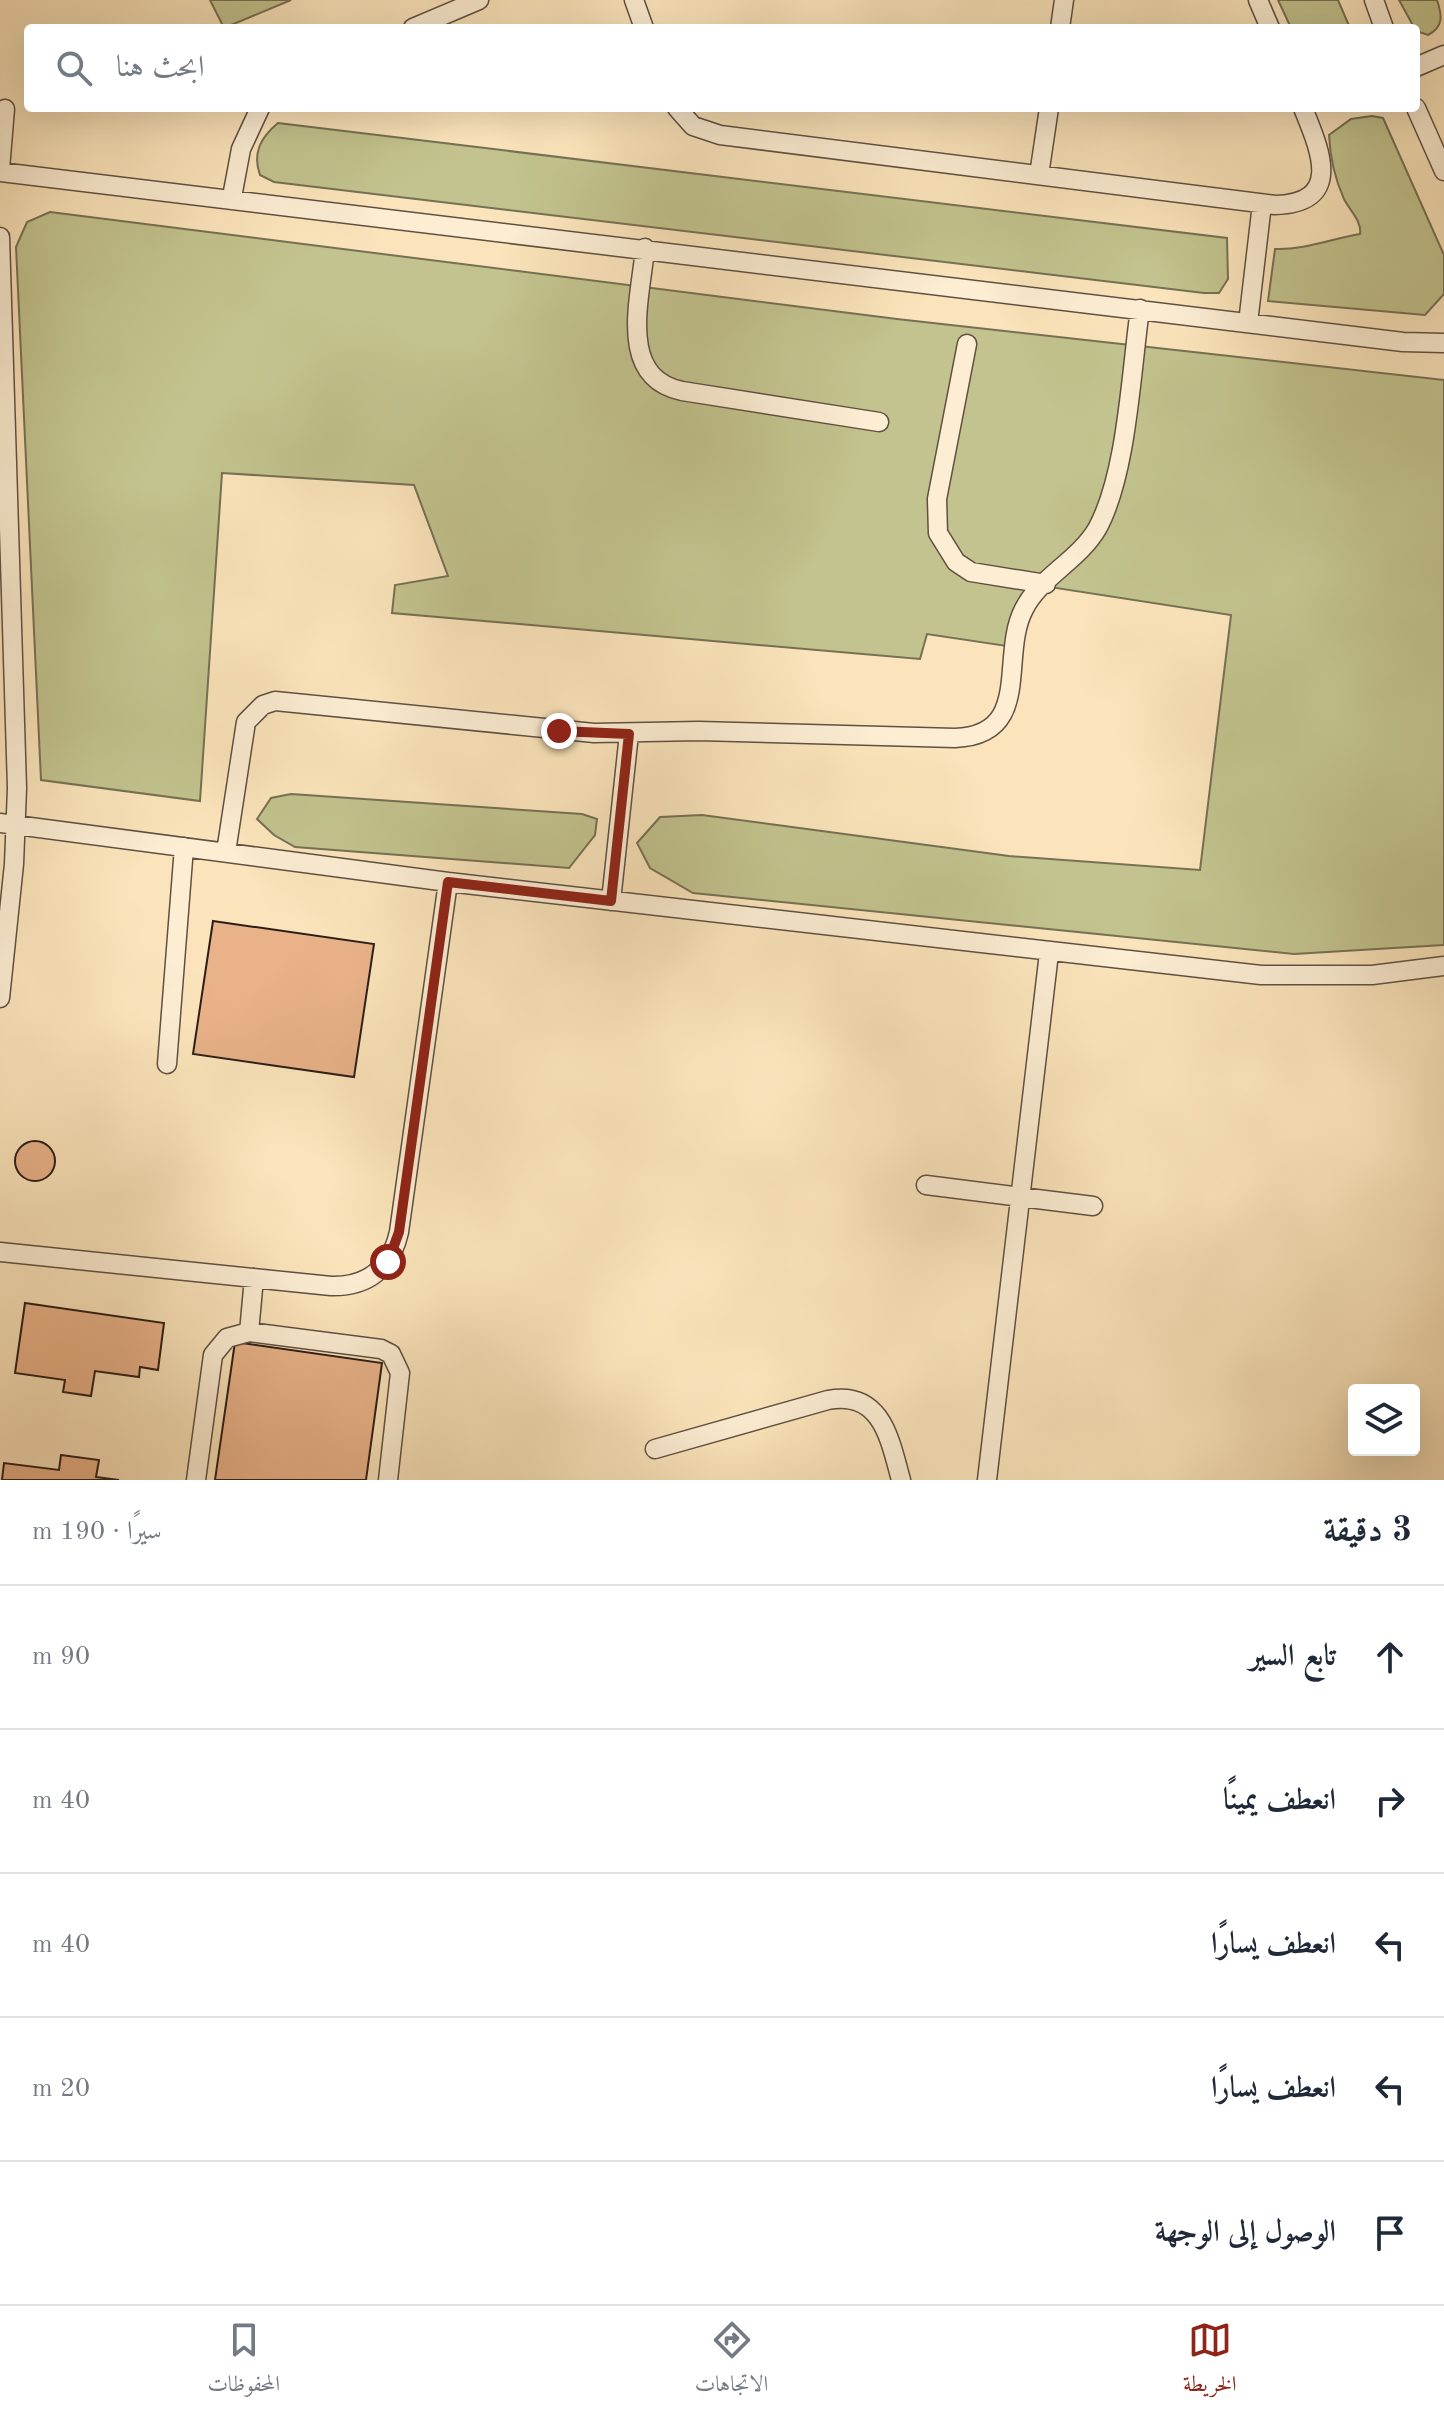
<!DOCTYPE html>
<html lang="ar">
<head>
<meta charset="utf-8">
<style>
  body { margin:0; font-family:"Old Standard TT",Amiri,serif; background:#f6f6f7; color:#1f2937; direction:rtl }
  .controls { position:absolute; right:24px; bottom:24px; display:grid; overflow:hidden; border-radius:8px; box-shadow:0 8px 32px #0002 }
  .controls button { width:72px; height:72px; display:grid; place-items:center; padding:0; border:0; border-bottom:2px solid #e0e1e3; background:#fff; color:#1f2937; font:40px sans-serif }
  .stop { position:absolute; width:24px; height:24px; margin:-18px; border:6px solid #8f2418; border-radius:50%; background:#fff }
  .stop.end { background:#8f2418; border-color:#fff; box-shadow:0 2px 8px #0008 }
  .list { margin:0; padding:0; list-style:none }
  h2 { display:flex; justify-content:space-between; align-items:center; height:104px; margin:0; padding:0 32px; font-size:34px }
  h2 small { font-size:26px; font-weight:400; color:#747a83 }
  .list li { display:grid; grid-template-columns:52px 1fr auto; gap:24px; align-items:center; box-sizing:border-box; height:144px; padding:0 32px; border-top:2px solid #e0e1e3 }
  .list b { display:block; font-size:30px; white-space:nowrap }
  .list em { font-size:26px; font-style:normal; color:#747a83 }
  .icon { flex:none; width:44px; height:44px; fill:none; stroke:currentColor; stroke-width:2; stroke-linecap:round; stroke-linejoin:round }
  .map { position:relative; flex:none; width:1444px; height:1480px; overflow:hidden; direction:ltr }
  .search { position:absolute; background:#fff; box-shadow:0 8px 32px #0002; left:24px; right:24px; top:24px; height:88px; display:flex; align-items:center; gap:20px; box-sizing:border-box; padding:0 28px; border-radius:8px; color:#747a83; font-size:30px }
  .sheet { height:824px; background:#fff }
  nav { display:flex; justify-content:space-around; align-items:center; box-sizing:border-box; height:112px; border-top:2px solid #e0e1e3; background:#fff; font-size:22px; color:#747a83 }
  nav a { display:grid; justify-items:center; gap:4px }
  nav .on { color:#8f2418 }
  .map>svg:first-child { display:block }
  .green { fill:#c2c38e; stroke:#767054; stroke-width:2 }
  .building { fill:#e9b289; stroke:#2b1e19; stroke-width:2 }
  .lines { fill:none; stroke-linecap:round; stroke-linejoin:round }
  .lane-casing { stroke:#5f5042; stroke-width:21 }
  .lane { stroke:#fcedd3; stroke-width:18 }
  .route { stroke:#8f2418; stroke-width:10 }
</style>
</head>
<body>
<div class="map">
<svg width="1444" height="1480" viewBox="0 0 1444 1480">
  <rect width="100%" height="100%" fill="#fbe4bb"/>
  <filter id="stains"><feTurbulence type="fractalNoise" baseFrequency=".0025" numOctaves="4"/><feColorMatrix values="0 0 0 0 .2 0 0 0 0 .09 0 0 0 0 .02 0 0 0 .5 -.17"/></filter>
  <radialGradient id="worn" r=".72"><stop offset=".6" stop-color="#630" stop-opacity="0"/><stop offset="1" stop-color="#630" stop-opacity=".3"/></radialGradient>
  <!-- green -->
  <path class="green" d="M210,0H291L224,28Z
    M1278,0H1338L1350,28H1291Z
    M1399,0H1437C1442,15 1444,27 1428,35L1416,31Z
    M1372,116L1383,118L1444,255V294L1425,315L1268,301L1275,249C1304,250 1331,239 1360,234C1362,221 1350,211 1344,199C1335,179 1330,157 1329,135L1351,119Z
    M278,123L1227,238L1228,279L1219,293H1204L274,182L260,175C252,153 261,137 278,123Z
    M50,212L897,319L1444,380V945L1294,954L693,893L650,868L637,843L660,817L702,815L1009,856L1200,870L1231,615L1031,584L1013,647L927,634L920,659L392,613L395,585L448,576L414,485L222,473L200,801L41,780L16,247L27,222Z
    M291,794L582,814L597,819L595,835L569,868L295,847L274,835L257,819L271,798Z"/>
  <!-- building -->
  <path class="building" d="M213,921L374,944L354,1077L193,1054Z
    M15 1161a20 20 0 1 1 40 0a20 20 0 1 1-40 0Z
    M25,1303L164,1323L158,1370L140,1367L139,1377L95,1371L91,1396L63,1392L65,1380L15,1373Z
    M235,1342L382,1363L366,1480H215Z
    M61,1455L99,1460L96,1477L119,1480H2L4,1463L59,1470Z"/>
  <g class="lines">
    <defs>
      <path id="lane" d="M634,0L644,28
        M1258,0L1270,28
        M1374,0L1384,28
        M413,28L479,0
        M1060,28L1064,0
        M1416,67L1444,55
        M677,108L693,126L720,135L1275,205C1345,203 1319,148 1303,108
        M1416,108L1444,171
        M0,169L5,109
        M0,172L1403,342L1444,343
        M1039,175L1049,108
        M232,197L241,149L260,108
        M0,237L17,788L14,864L0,998
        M645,248C641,297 616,377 682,391L879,422
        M1248,323L1262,204
        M967,344L937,499L938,533L956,562L971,572L1046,584
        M0,823L448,882L1261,975H1372L1444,966
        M226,852L246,722L263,705L275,701L594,733L699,731L955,738C1034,735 999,656 1024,609C1040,577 1078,561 1097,529C1127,475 1131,372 1140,309
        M611,901L629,734
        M167,1064L184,847
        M926,1185L1093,1206
        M0,1252L331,1286C368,1287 391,1268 399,1232L448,882
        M249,1332L254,1278
        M655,1449L828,1400C882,1390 890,1440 901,1480
        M196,1480L213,1355L227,1338L249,1332L381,1349L391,1354L400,1373L388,1480
        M987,1480L1049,953"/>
    </defs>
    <!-- lane casing -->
    <use href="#lane" class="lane-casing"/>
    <!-- lane -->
    <use href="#lane" class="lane"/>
  </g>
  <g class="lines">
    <!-- route -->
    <path class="route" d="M388,1262L399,1232L448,882L611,901L629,734L559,731"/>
  </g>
  <rect width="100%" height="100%" filter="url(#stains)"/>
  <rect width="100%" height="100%" fill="url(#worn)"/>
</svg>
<div class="controls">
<button><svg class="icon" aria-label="layers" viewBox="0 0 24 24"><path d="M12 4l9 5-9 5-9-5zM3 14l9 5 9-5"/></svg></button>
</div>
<div class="stop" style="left:388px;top:1262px"></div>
<div class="stop end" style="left:559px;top:731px"></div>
<div class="search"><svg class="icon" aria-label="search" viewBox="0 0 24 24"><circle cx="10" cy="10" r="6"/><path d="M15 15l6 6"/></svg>ابحث هنا</div>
</div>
<section class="sheet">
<h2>3 دقيقة<small>سيرًا · 190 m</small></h2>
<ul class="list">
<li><svg class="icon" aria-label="ahead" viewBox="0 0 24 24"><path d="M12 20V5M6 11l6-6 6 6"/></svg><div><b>تابع السير</b></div><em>90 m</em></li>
<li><svg class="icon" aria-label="right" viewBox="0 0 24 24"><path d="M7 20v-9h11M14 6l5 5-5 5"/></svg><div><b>انعطف يمينًا</b></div><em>40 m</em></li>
<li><svg class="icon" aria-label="left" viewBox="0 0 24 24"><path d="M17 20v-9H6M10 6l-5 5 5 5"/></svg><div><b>انعطف يسارًا</b></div><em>40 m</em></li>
<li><svg class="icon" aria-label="left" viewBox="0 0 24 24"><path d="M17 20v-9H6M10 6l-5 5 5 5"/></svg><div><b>انعطف يسارًا</b></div><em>20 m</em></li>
<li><svg class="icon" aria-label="arrive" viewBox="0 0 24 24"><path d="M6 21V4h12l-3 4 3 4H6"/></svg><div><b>الوصول إلى الوجهة</b></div></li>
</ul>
</section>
<nav>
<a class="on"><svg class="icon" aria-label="map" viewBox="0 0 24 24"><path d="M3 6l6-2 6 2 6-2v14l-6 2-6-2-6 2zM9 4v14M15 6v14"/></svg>الخريطة</a>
<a><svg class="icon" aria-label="directions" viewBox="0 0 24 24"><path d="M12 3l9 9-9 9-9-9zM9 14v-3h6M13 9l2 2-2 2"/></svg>الاتجاهات</a>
<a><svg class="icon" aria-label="saved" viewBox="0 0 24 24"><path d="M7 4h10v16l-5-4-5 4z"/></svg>المحفوظات</a>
</nav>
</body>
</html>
